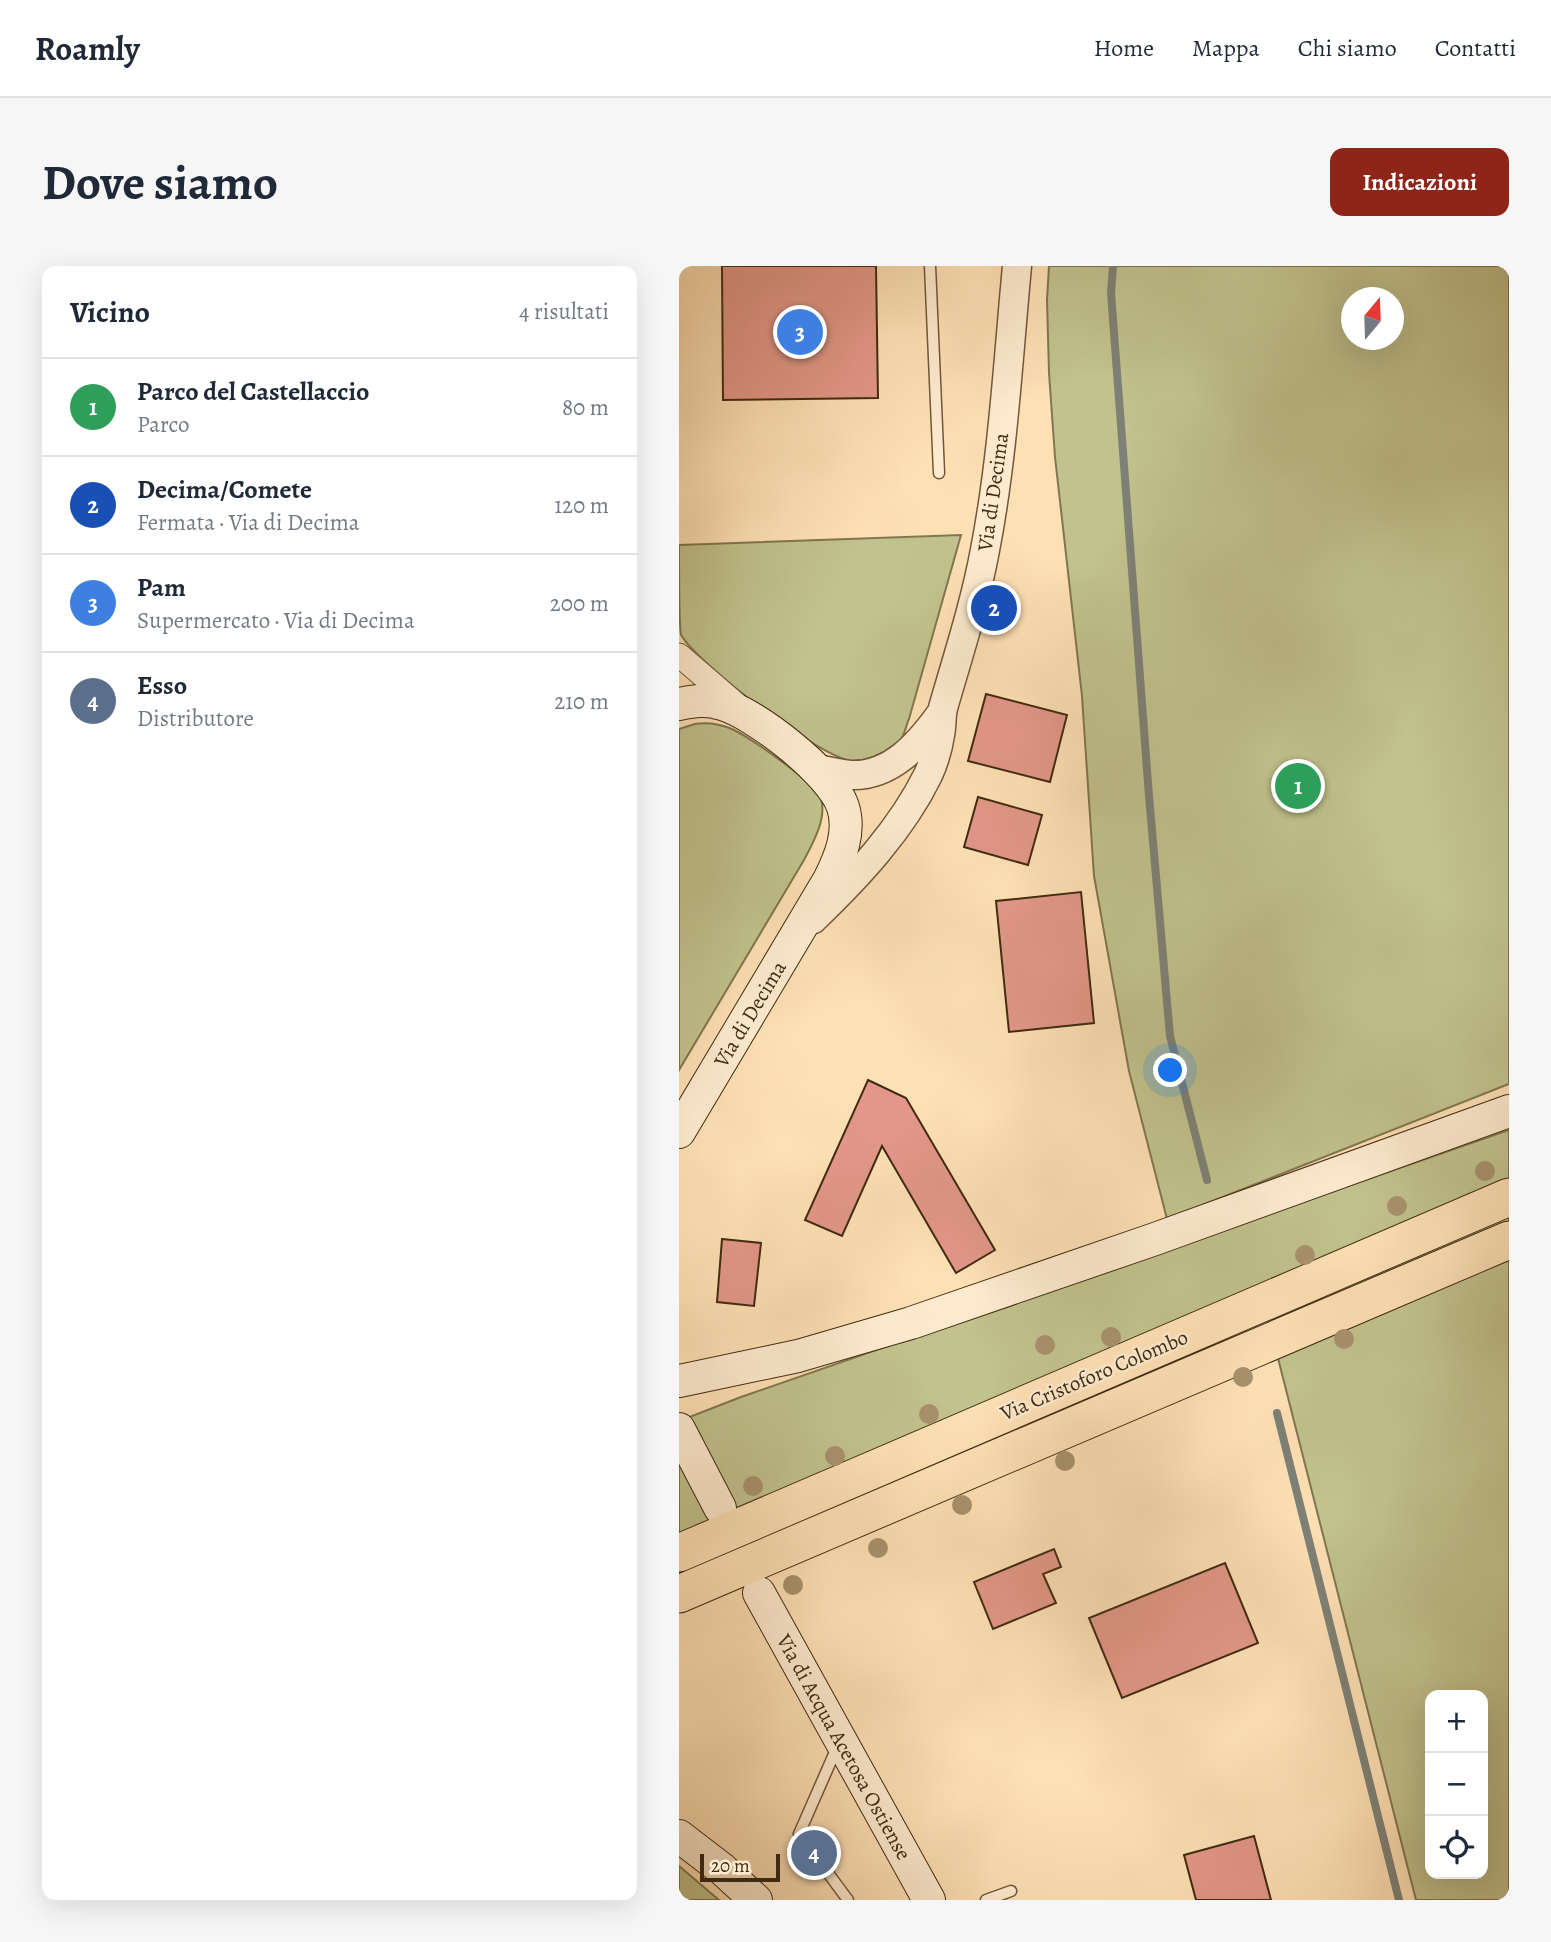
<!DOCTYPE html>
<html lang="it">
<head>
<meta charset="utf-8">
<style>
  body { margin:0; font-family:Alegreya,serif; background:#f6f6f7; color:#1f2937 }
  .controls { position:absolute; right:21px; bottom:21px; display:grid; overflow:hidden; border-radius:14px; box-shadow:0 7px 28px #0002 }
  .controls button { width:63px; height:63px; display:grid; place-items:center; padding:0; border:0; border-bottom:2px solid #e0e1e3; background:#fff; color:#1f2937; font:35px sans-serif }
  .compass { position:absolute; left:662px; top:21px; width:63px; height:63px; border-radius:50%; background:#fff; box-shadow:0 7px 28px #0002; rotate:19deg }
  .scale { position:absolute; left:21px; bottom:18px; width:80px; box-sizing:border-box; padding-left:7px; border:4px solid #402b11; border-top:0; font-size:19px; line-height:24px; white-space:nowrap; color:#402b11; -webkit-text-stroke:5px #feebcf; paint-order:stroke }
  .you { position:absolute; left:492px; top:805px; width:24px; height:24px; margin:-18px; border:5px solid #fff; border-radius:50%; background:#1a73e8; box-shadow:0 0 0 10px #1a73e833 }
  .badge { display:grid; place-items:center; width:46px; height:46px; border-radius:50%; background:#8f2418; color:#fff; font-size:23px; font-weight:700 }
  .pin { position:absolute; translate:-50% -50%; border:4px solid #fff; box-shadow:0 2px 7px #0006 }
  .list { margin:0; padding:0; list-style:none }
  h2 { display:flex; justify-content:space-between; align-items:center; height:91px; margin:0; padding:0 28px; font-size:30px }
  h2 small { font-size:23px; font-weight:400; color:#747a83 }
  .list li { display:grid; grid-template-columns:46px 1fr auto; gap:21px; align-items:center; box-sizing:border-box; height:98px; padding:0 28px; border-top:2px solid #e0e1e3 }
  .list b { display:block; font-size:26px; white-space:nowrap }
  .list p { margin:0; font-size:23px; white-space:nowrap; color:#747a83 }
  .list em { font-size:23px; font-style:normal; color:#747a83 }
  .icon { flex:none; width:38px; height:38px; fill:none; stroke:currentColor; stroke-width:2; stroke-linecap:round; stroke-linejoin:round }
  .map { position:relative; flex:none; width:830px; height:1634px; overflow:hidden; border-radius:14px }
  header { display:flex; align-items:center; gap:42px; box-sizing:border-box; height:98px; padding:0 35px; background:#fff; border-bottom:2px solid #e0e1e3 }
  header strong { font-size:33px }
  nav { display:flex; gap:38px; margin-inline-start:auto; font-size:24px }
  .intro { display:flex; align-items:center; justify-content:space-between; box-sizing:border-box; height:168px; padding:0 42px }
  h1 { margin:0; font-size:49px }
  .button { padding:18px 32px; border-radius:14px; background:#8f2418; color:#fff; font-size:24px; font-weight:700 }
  main { display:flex; gap:42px; padding:0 42px }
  aside { flex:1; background:#fff; border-radius:14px; box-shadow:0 7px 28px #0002 }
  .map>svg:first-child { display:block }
  .green { fill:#c1c28d; stroke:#80764f; stroke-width:2; fill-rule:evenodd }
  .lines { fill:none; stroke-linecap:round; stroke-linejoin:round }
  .stream { stroke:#7d8176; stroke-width:8 }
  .building { fill:#e29788; stroke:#402b11; stroke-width:2 }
  .service-casing { stroke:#70583a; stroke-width:13 }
  .minor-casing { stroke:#70583a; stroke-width:25 }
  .tertiary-casing { stroke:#70583a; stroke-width:31 }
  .secondary-casing { stroke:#402b11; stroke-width:34 }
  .trunk-casing { stroke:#402b11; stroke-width:39 }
  .service { stroke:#feebcf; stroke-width:10 }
  .minor { stroke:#feebcf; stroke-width:23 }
  .tertiary { stroke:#feebcf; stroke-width:28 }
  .secondary { stroke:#feebcf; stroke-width:32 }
  .trunk { stroke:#fee0b5; stroke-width:37 }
  .tree { fill:#a7916c }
  .labels { text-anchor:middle; stroke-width:5; stroke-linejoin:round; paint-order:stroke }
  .street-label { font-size:21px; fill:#402b11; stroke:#feebcf }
</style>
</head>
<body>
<header>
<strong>Roamly</strong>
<nav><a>Home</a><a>Mappa</a><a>Chi siamo</a><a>Contatti</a></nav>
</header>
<div class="intro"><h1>Dove siamo</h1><a class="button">Indicazioni</a></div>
<main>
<aside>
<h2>Vicino<small>4 risultati</small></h2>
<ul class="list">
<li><span class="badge" style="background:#2e9e5b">1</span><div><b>Parco del Castellaccio</b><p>Parco</p></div><em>80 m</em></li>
<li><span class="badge" style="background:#1a4fb4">2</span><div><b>Decima/Comete</b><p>Fermata · Via di Decima</p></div><em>120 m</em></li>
<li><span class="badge" style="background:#3f7fe0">3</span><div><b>Pam</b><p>Supermercato · Via di Decima</p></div><em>200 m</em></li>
<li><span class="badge" style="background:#5c6f8a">4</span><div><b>Esso</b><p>Distributore</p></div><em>210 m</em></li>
</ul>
</aside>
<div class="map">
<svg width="830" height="1634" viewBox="0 0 830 1634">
  <rect width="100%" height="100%" fill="#fee0b5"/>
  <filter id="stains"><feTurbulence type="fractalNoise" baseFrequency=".00286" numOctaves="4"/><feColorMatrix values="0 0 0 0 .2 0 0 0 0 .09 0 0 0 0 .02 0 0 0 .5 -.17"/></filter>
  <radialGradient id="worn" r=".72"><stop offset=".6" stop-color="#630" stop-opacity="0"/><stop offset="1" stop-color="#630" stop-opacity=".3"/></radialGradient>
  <!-- green -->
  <path class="green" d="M370,0H830V818L488,953L450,805L415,610L403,430L376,191L370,107L368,34ZM673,32H715V74H673Z
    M282,269L230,453C227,459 226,468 222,473C212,485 190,495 174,495C142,493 19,398 2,369C0,359 0,295 0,279Z
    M16,458C28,456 41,458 53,463C70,471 136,516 142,533C148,552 134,577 125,594L0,804V463Z
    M830,864V1634H737L589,1053L0,1306V1155L62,1131ZM751,1429H804V1608H751Z
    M0,1600L40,1634H0Z"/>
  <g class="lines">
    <!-- stream -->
    <path class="stream" d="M434,0L432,27L470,530L491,770L528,914
      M598,1147L720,1634"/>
  </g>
  <!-- building -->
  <path class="building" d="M43,0H197L199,132L44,134Z
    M307,428L388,449L371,516L289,495Z
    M299,531L363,549L349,599L285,581Z
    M402,626L415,757L330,766L317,635Z
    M189,814L227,832L316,984L277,1007L203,880L163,970L126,954Z
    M43,973L82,977L75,1040L38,1036Z
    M375,1283L382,1301L364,1308L377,1337L314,1363L295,1316Z
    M546,1297L579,1377L443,1432L410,1352Z
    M575,1570L592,1634H517L505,1589Z"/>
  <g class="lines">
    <defs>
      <path id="service" d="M251,0L260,207
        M159,1479L120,1568L169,1634
        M307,1634L332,1625"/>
      <path id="minor" d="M0,389L58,439"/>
      <path id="tertiary" d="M138,503C149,505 160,508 171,509C212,511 240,478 261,449
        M134,653C178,611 222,564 249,509C255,496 259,482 261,469C263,460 262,451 264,442C279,390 296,338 306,284C324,191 329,95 338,0"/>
      <path id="secondary" d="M0,438C15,435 28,433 43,438C77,448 153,507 164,541C172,566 161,592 150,614L0,866
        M0,1115L119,1090L232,1057L476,973L830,845
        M0,1163L41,1242
        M80,1327L250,1634
        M0,1570L43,1603L77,1634"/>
      <path id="trunk" d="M0,1287L830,931
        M0,1328L830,974"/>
    </defs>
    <!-- service casing -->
    <use href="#service" class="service-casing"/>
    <!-- minor casing -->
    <use href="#minor" class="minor-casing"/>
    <!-- tertiary casing -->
    <use href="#tertiary" class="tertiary-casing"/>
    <!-- secondary casing -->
    <use href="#secondary" class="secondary-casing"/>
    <!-- trunk casing -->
    <use href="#trunk" class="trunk-casing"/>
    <!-- service -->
    <use href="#service" class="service"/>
    <!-- minor -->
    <use href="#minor" class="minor"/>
    <!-- tertiary -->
    <use href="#tertiary" class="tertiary"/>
    <!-- secondary -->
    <use href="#secondary" class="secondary"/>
    <!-- trunk -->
    <use href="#trunk" class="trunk"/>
  </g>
  <!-- trees -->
  <g class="tree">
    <circle cx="806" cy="905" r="10"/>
    <circle cx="718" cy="940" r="10"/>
    <circle cx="626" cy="989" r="10"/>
    <circle cx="432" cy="1071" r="10"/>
    <circle cx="665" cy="1073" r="10"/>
    <circle cx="366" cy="1079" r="10"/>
    <circle cx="564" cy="1111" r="10"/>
    <circle cx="250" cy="1148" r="10"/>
    <circle cx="156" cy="1190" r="10"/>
    <circle cx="386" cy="1195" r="10"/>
    <circle cx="74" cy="1220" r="10"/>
    <circle cx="283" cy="1239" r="10"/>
    <circle cx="199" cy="1282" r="10"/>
    <circle cx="114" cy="1319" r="10"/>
  </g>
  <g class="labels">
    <!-- street labels -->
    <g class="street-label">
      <text transform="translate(314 226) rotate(-82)" y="7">Via di Decima</text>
      <text transform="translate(71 748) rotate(-59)" y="7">Via di Decima</text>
      <text transform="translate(415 1109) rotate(-23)" y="7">Via Cristoforo Colombo</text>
      <text transform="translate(165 1481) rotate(61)" y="7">Via di Acqua Acetosa Ostiense</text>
    </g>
  </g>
  <rect width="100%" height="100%" filter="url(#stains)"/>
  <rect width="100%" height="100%" fill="url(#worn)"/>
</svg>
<div class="controls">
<button>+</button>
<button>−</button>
<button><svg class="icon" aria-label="locate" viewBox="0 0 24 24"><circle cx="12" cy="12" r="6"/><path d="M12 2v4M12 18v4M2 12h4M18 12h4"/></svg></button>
</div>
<svg class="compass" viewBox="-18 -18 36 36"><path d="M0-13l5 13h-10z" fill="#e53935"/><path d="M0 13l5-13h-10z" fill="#747a83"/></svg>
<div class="scale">20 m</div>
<div class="you"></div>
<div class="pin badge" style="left:619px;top:520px;background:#2e9e5b">1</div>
<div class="pin badge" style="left:315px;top:342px;background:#1a4fb4">2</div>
<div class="pin badge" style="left:121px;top:66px;background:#3f7fe0">3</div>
<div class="pin badge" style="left:135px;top:1587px;background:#5c6f8a">4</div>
</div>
</main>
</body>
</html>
